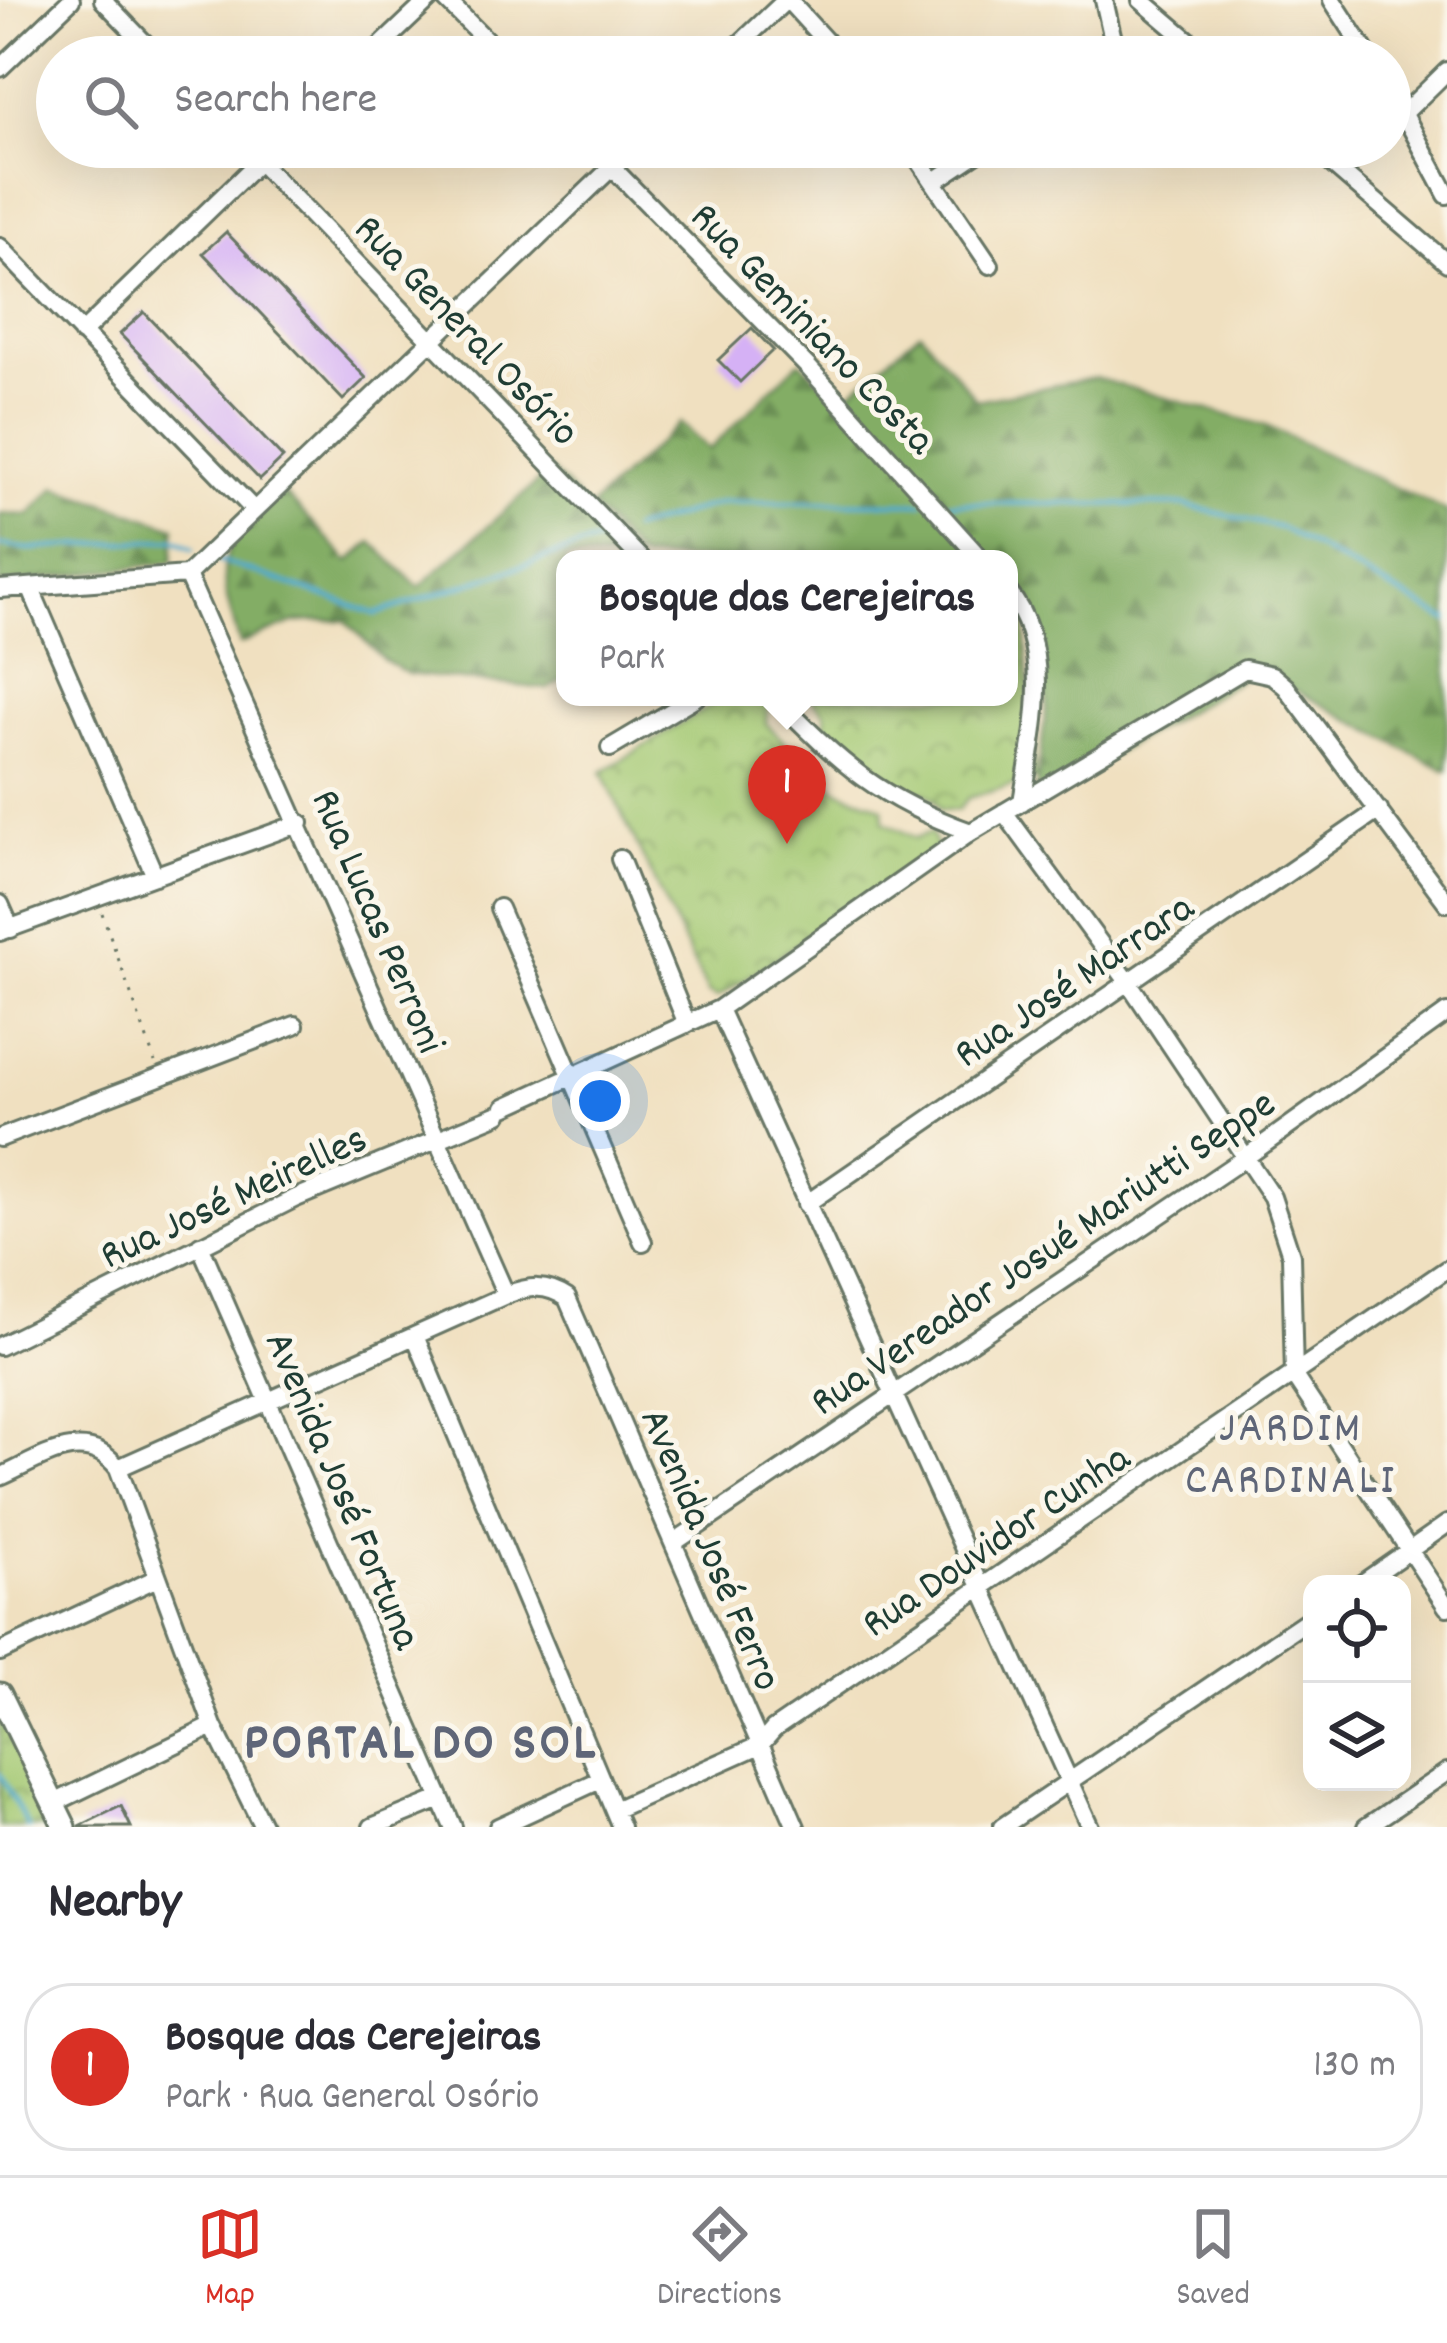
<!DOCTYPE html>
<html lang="en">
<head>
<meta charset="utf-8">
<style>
  body { margin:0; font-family:Dekko,sans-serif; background:#f7f7f7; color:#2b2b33 }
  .controls { position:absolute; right:36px; bottom:36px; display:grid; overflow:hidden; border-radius:24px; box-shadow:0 12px 48px #0002 }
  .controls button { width:108px; height:108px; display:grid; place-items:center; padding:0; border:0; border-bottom:3px solid #e1e1e2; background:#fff; color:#2b2b33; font:60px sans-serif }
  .you { position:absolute; left:600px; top:1101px; width:42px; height:42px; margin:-30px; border:9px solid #fff; border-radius:50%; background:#1a73e8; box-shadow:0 0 0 18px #1a73e833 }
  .badge { display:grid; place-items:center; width:78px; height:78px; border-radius:50%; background:#d93025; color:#fff; font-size:39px; font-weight:700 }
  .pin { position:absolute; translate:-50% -99px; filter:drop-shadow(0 3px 6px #0008) }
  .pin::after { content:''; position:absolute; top:63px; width:42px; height:36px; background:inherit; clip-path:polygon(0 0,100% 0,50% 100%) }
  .popup { position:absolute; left:556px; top:550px; width:462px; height:156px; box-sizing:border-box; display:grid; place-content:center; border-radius:24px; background:#fff; filter:drop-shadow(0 3px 9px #0005); font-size:39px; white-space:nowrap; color:#7c7c81 }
  .popup b { font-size:45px; color:#2b2b33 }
  .popup::after { content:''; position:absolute; left:50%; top:100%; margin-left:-24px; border:24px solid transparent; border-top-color:#fff }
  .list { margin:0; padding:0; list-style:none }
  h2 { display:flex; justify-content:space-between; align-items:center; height:156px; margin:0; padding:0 48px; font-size:51px }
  h2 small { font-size:39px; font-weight:400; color:#7c7c81 }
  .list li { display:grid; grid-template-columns:78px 1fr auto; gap:36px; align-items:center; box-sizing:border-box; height:168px; margin:0 24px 24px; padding:0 24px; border:3px solid #e1e1e2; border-radius:48px }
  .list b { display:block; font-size:45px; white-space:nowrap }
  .list p { margin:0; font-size:39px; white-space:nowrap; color:#7c7c81 }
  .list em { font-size:39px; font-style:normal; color:#7c7c81 }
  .icon { flex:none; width:66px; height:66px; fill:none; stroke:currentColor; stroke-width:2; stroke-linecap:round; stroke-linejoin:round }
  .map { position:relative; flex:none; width:1447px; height:1827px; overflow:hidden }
  .search { position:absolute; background:#fff; box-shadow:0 12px 48px #0002; left:36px; right:36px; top:36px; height:132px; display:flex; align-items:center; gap:30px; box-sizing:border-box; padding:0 42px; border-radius:66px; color:#7c7c81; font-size:45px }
  .sheet { height:348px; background:#fff }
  nav { display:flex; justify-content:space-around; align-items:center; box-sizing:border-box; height:168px; border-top:3px solid #e1e1e2; background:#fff; font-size:33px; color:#7c7c81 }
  nav a { display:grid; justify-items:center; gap:6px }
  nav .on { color:#d93025 }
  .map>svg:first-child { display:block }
  .forest { fill:url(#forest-firs); stroke:#51754c; stroke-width:3 }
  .park { fill:url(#park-crowns); stroke:#628354; stroke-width:3 }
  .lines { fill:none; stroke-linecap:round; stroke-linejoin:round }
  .stream { stroke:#4fabcd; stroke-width:4.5 }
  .building { fill:#d5b1f5 }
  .minor-casing { stroke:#687665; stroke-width:22 }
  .major-casing { stroke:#687665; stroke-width:27 }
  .path { stroke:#687665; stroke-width:3; stroke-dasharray:3 9; stroke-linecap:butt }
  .minor { stroke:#fff; stroke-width:16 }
  .major { stroke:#fff; stroke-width:21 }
  .labels { text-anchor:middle; stroke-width:10; stroke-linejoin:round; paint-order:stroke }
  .street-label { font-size:42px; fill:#1f3d34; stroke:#fbf7ec }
  .neighbourhood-label { font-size:45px; letter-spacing:3px; fill:#5f6678; stroke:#fbf7ec }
  .district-label { font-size:54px; font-weight:bold; letter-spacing:3px; fill:#5f6678; stroke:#fbf7ec }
</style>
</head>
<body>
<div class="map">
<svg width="1447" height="1827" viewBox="0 0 1447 1827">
  <defs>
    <pattern id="forest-firs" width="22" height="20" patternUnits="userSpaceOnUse" patternTransform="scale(3)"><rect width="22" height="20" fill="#83ad65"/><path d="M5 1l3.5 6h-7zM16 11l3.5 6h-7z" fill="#6b8e54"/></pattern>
    <pattern id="park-crowns" width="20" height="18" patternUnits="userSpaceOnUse" patternTransform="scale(3)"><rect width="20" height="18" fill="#a4c973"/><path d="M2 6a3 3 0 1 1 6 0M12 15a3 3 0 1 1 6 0" fill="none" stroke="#85a45f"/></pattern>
  </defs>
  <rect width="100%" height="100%" fill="#fbf7ec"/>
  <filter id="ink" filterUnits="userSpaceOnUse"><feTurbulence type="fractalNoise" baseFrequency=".00833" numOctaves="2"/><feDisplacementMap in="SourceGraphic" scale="24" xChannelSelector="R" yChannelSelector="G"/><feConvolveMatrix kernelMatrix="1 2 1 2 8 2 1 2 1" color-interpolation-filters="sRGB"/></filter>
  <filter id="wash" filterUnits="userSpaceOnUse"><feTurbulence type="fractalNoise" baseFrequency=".004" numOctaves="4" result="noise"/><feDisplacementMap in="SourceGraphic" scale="48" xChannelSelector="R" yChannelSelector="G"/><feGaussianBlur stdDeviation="2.7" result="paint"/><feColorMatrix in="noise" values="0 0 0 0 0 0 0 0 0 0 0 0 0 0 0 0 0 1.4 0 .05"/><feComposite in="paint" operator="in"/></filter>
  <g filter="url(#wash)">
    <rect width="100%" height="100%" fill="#f0e0c0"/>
    <!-- forest -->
    <path class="forest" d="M920,332L977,400L1095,378L1266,426L1447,512V771L1257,670L1035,800L1047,701L1032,617L1009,614V559H641L591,506L680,423L709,450L800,361L840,401Z
      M551,470L635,559H565V678L548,689L408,674L384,660L345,620L295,622L240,644C213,557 216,553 283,492L349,562L372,542L419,587Z
      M56,487L175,527L173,562L0,584V514L29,515Z"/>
    <!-- park -->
    <path class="park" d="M1009,614L1024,616L1035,779L968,798L958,810H941C931,789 912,786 891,791L879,781V768L857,747L835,744L825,735L826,714L810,697H1009Z
      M725,697H760L768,705L766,723L789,747L809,748L820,760L818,775C848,801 855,792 883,808L884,822L916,838L931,832L938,850L718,997L708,993L602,772Z
      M0,1713L56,1827H0Z"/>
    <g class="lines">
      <!-- stream -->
      <path class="stream" d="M950,503L1184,505L1281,528L1447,620
        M632,530L723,502L922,503
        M0,545L30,549L175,539L193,548
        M218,560L376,614L604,539
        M0,1774L28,1827"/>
    </g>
    <g id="blocks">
      <!-- building -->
      <path class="building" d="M226,232L366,378L343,400L203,253Z
        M144,312L283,458L260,480L120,334Z
        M752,328L773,350L740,382L718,360Z
        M121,1806L131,1827H80V1826Z"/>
    </g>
  </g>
  <g filter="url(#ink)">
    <use href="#blocks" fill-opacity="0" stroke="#687665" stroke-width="3"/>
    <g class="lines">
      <defs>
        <path id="minor" d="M103,0L158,57
          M446,0L503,57
          M788,0L840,57
          M1104,0L1117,57
          M1141,0L1208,57
          M1332,0L1369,57
          M369,57L429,0
          M726,57L786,0
          M0,68L71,0
          M1390,88L1447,195
          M1405,112L1447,71
          M245,147L641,559
          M592,147L809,368L981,559
          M910,147L990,265
          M1312,147L1447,263
          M935,181L986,147
          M0,247L252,508
          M82,333L274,147
          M187,575L506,1295
          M187,575L633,147
          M30,587L155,876
          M0,589L187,575
          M1009,593C1055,650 1033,735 1022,802
          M775,697C842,765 879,799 971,832
          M610,748L696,697
          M1004,812L1129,983L1272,1197L1291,1255L1294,1376L1447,1607
          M620,859L687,1024
          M0,904L11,929
          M499,908L643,1242
          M0,932L300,823
          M719,1009L1090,1827
          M505,1107L719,1009L971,832L1245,669L1272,675L1286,687L1447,903
          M0,1138L295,1025
          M806,1204L1379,810
          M200,1245L453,1827
          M415,1336L621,1827
          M0,1346L296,1198L499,1114
          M118,1468L213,1726L263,1827
          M0,1477C39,1460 85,1425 118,1468L506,1295C529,1286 546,1284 567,1298L796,1827
          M673,1543L1246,1157L1447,1013
          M1361,1584L1447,1524
          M0,1652L155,1579
          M52,1804L213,1726
          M614,1810L760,1745L774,1729L1447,1269
          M372,1827L440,1799
          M498,1827L600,1780
          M1002,1827L1312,1617
          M1366,1827L1447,1772"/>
        <path id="major" d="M0,1694L65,1827"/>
      </defs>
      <!-- minor casing -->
      <use href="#minor" class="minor-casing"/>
      <!-- major casing -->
      <use href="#major" class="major-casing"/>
      <!-- path -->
      <path class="path" d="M102,913L155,1062"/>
      <!-- minor -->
      <use href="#minor" class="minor"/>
      <!-- major -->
      <use href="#major" class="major"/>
    </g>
  </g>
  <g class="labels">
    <!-- street labels -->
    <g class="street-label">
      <text transform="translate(815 326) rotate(46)" y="15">Rua Geminiano Costa</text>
      <text transform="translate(469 328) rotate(46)" y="15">Rua General Osório</text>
      <text transform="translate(381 920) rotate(67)" y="15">Rua Lucas Perroni</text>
      <text transform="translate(1072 978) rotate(-34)" y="15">Rua José Marrara</text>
      <text transform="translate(232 1194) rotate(-25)" y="15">Rua José Meirelles</text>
      <text transform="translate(1041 1250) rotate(-34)" y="15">Rua Vereador Josué Mariutti Seppe</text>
      <text transform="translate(346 1489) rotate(67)" y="15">Avenida José Fortuna</text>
      <text transform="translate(994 1538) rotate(-34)" y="15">Rua Douvidor Cunha</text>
      <text transform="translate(714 1548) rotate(67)" y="15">Avenida José Ferro</text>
    </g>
    <!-- neighbourhood labels -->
    <g class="neighbourhood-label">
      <text x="1291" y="1440">JARDIM<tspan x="1291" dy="52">CARDINALI</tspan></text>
    </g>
    <!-- district labels -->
    <g class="district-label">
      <text x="421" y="1757">PORTAL DO SOL</text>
    </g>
  </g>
</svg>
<div class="controls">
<button><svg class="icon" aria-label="locate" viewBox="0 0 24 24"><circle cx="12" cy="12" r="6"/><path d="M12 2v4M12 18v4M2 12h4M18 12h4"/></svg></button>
<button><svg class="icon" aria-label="layers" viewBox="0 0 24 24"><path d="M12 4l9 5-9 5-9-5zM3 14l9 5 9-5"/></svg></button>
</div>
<div class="you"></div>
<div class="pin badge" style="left:787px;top:844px">1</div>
<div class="popup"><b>Bosque das Cerejeiras</b>Park</div>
<div class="search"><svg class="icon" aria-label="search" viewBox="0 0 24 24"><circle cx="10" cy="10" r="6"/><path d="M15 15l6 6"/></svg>Search here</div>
</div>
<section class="sheet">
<h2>Nearby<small></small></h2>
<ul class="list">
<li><span class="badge">1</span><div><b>Bosque das Cerejeiras</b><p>Park · Rua General Osório</p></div><em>130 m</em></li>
</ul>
</section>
<nav>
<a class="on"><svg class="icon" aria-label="map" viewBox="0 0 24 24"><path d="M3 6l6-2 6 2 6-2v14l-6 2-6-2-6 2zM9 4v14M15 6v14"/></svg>Map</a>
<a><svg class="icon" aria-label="directions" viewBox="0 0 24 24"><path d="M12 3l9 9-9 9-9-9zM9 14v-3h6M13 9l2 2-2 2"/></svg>Directions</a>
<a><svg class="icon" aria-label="saved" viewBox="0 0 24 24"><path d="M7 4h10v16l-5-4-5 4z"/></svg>Saved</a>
</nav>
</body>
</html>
